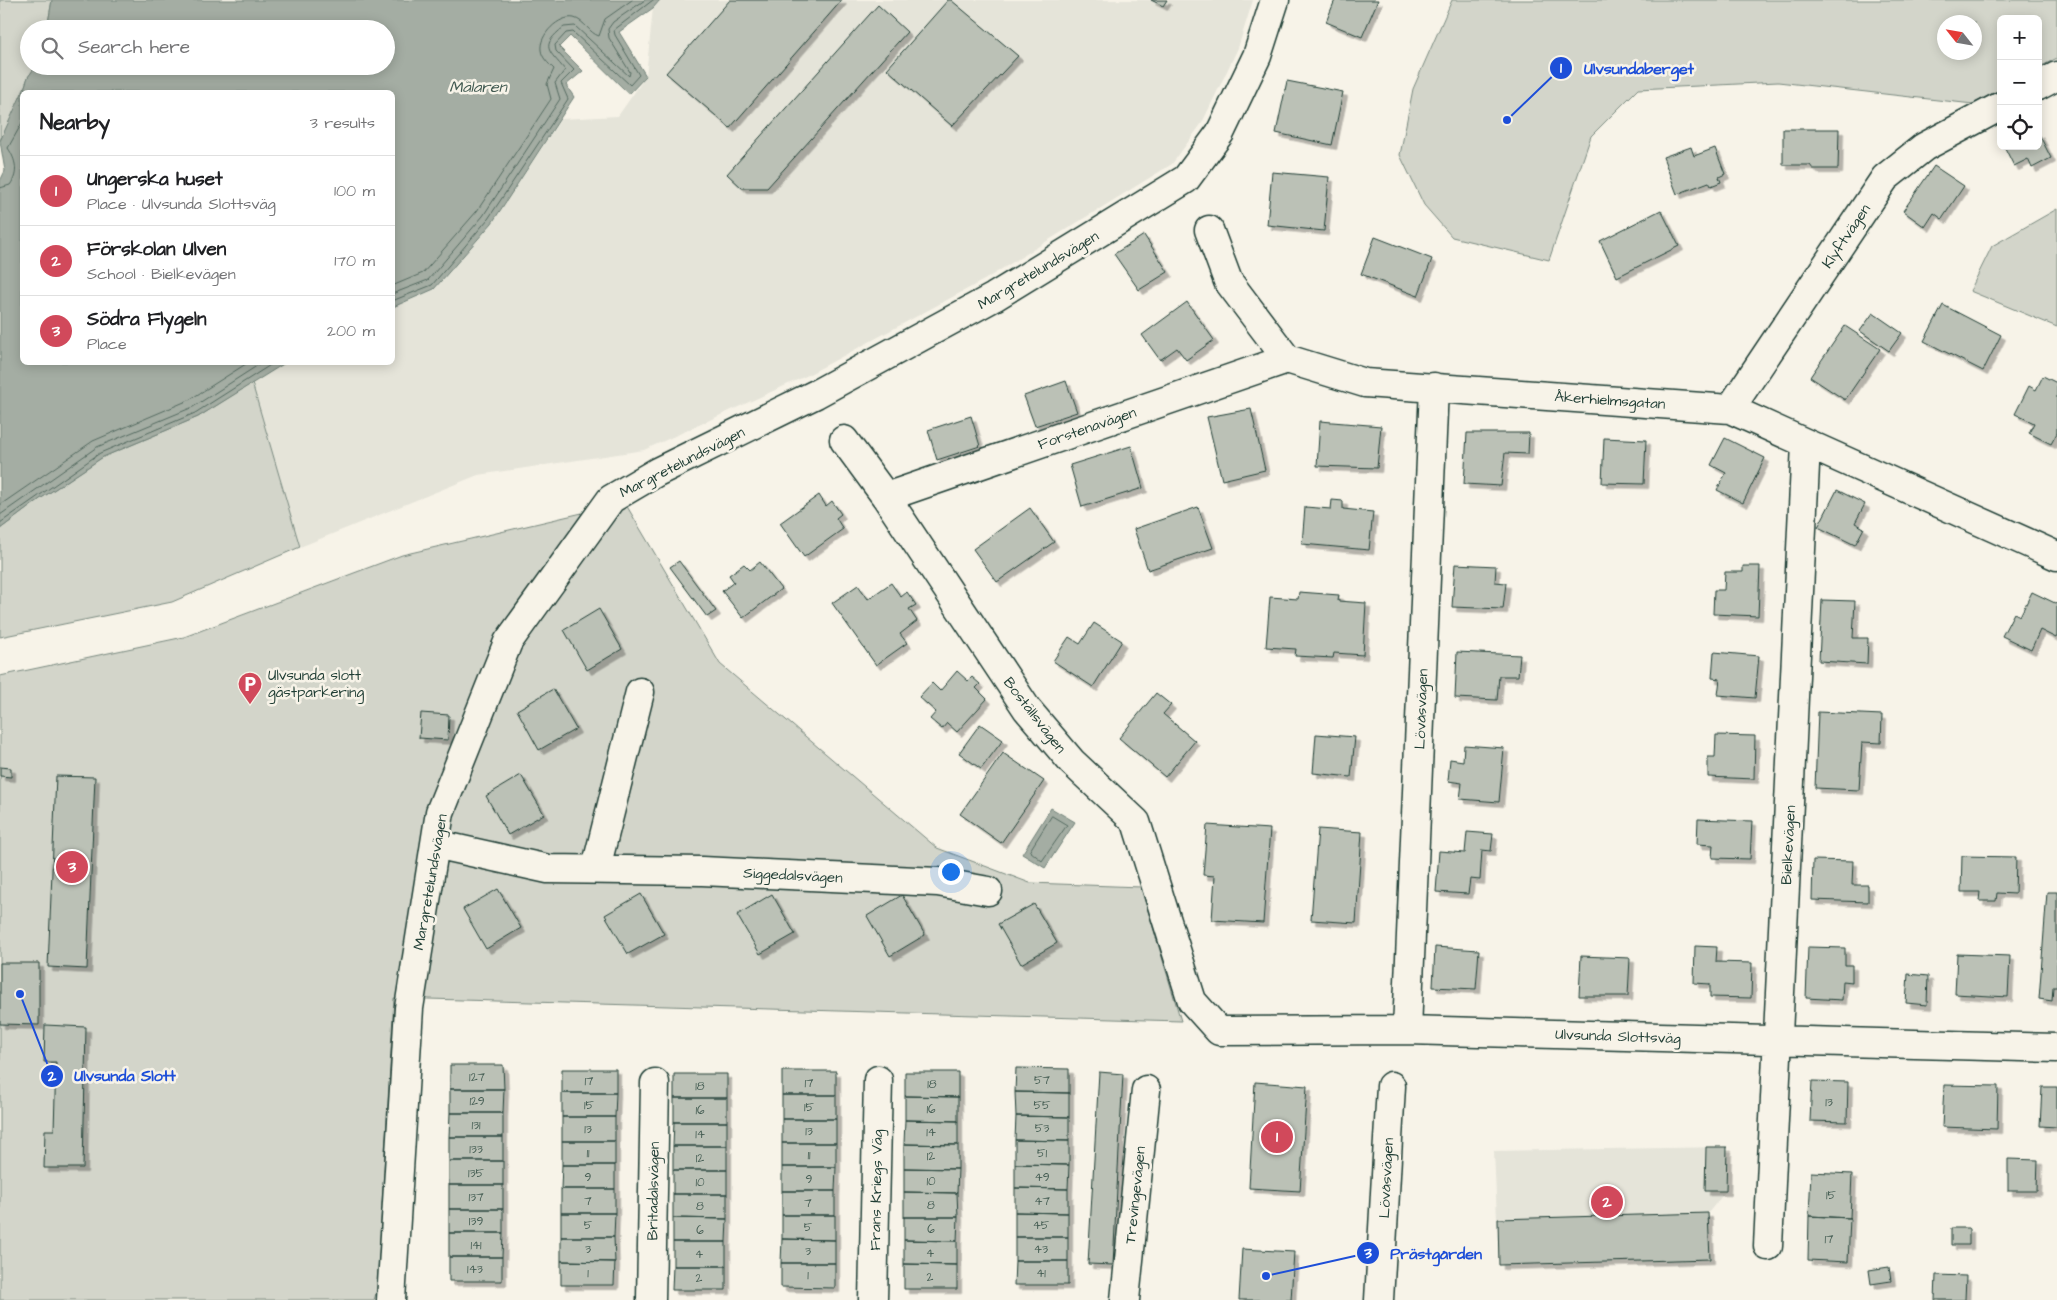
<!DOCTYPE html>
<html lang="en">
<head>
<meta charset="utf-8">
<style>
  body { margin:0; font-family:"Architects Daughter",sans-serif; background:#f2f2f2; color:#202124 }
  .controls { position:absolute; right:15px; top:15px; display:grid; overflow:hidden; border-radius:8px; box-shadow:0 2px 12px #0003 }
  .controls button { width:45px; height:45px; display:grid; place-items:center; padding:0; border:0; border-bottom:1px solid #e0e0e0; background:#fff; color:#202124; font:25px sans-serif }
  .compass { position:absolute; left:1937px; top:15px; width:45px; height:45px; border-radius:50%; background:#fff; box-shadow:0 2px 12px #0003; rotate:301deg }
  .you { position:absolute; left:950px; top:871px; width:18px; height:18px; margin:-12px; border:4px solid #fff; border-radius:50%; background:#1a73e8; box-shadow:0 0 0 8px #1a73e833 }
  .badge { display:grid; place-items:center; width:32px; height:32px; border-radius:50%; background:#d1495b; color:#fff; font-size:16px; font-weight:700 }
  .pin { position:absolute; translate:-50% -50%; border:2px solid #fff; box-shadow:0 1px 5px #0006 }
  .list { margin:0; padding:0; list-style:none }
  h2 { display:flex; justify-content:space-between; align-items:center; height:65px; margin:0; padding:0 20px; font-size:21px }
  h2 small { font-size:16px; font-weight:400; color:#757577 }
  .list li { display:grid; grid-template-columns:32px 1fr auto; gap:15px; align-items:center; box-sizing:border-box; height:70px; padding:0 20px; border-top:1px solid #e0e0e0 }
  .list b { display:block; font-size:19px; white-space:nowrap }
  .list p { margin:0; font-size:16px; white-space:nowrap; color:#757577 }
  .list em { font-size:16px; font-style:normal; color:#757577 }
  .icon { flex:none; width:28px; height:28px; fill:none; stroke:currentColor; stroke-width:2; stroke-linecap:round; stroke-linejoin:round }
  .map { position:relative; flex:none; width:2057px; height:1300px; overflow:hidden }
  .search { position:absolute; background:#fff; box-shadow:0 2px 12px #0003; left:20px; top:20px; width:375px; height:55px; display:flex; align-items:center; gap:12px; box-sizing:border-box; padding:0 18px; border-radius:28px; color:#757577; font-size:19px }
  .panel { position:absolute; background:#fff; box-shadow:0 2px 12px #0003; left:20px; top:90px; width:375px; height:275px; border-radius:8px }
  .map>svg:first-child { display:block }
  .built { fill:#e5e4d9 }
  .green { fill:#d3d5ca; stroke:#79897f; fill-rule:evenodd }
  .water { fill:#a4ada3; stroke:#6f8077 }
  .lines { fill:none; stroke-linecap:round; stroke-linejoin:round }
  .shore { stroke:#546a60; stroke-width:1 }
  .building { fill:#bbc1b6; stroke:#1f3d34; filter:url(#shadow) }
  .minor-casing { stroke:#1f3d34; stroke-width:31 }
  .minor { stroke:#f7f3e8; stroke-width:28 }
  .labels { text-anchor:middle; stroke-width:5; stroke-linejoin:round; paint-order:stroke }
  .number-label { font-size:12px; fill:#465e54 }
  .street-label { font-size:15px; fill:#1f3d34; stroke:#f7f3e8 }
  .poi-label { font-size:15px; fill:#1f3d34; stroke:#f7f3e8; text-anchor:start }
  .water-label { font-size:16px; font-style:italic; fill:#405950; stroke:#f7f3e8 }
  .leader { fill:none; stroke:#1d4ed8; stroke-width:2 }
  .callout-dot { fill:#1d4ed8; stroke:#f7f3e8; stroke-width:2 }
  .mark-label { font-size:15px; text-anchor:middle; font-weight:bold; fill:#fff }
  .callout-label { font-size:16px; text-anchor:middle; font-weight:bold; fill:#1d4ed8; stroke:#f7f3e8; stroke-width:5; stroke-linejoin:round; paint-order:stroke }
</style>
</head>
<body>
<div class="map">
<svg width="2057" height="1300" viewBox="0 0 2057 1300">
  <defs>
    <filter id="shadow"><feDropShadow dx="4.5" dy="4.5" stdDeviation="0" flood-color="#0004"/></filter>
  </defs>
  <rect width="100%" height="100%" fill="#f7f3e8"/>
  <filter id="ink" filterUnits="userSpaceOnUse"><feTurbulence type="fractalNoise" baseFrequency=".02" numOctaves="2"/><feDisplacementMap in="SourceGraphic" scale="10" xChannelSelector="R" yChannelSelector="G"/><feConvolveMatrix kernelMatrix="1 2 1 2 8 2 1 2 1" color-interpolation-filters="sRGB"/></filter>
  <g filter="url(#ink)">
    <!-- built -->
    <path class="built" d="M660,0H1253L1238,48L1202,123L1172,164L984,280L806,376L644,450L478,475L300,547L252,383L285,363L392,362L393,307L434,289L492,223L561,119L618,116L646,76L653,8Z
      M1727,1147L1726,1191L1708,1213L1710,1259L1499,1265L1494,1151Z"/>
    <!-- green -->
    <path class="green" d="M0,0H52L47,29H29V66H36L28,77L17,109L0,141Z
      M1452,0H2057V58L2038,68V19H2001V89L1973,104L1778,82L1638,89L1591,136L1549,260L1452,237L1424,205L1400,155L1413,89ZM1944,22H1974V52H1944Z
      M2057,209V327L1970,291L1992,246Z
      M252,383L300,547L172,602L0,637V529L40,499L103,457L198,417Z
      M625,503L720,664L937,848L1030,883L1141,887L1181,1021L394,998L377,1290L374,1300H0V676L184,637L402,555Z"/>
    <!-- water -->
    <path class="water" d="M52,0H660L653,8L619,32L646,76L629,94L570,36L559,47L583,71L566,85L574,97L492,223L434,289L393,307L392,92H23L28,77L36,66H386V29H47Z
      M22,93V362L285,363L198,417L103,457L40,499L0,529V181L5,171L0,141Z
      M1051,808L1075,822L1045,868L1022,854Z"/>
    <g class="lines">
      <!-- shore -->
      <path class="shore" d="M0,188L10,185C19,173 16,160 8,148L22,123
        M392,286L423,273L477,211L551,99L547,84L554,69C548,63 542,58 541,50C539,35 559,15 574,18C585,21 589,33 599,36L605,19L632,0
        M392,294L428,280L483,216L560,99L555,83L565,70C550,51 538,47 564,27L575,26L629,76L630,72L609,38L608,29L613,22L645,0
        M392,301L432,285L488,219L568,99L561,83L574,70L556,51L555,45L566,33L573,32L630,85L639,75L615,35L614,30L653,0
        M0,505L93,441L189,400L249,362
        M0,515L97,447L193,407L263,362
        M0,523L100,453L195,413L275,362
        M1052,816L1067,825L1042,861L1030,851Z"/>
    </g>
    <!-- building -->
    <path class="building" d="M730,0H842L730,128L666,73Z
      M948,0H951L1018,56L952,126L887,69Z
      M1151,0H1167L1163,6Z
      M1335,0H1378L1362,37L1326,22Z
      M878,5L907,32L767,188H742L727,174Z
      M1287,81L1343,92L1332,145L1276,133Z
      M1783,129H1839L1838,169H1813L1810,165H1783Z
      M2038,132L2051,158L2032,168L2028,159L2014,166L2004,146H2038Z
      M1691,147L1694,156L1715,148L1725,174L1719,177L1721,182L1711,186L1709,182L1677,194L1663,157Z
      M1934,166L1964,186L1942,219L1934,213L1925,227L1903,211Z
      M1272,172L1329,177L1324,231L1267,225Z
      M1661,210L1679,246L1617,277L1600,241Z
      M1144,235L1168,272L1139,290L1114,254Z
      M1375,237L1432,259L1418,296L1361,274Z
      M1187,302L1214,340L1186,360L1177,348L1160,360L1142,335Z
      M1943,305L2001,335L1983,371L1924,341Z
      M1873,313L1902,333L1889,351L1860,331Z
      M1845,326L1880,349L1845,400L1810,377Z
      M2043,376L2057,383V433L2051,444L2029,433L2034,423L2015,414L2029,386L2036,390Z
      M1066,381L1077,412L1035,426L1024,396Z
      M1251,409L1265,470L1222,480L1207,417Z
      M971,416L980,446L937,460L928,430Z
      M1320,421L1381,426L1377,468L1317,466Z
      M1467,433H1529L1528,454L1505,453L1501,486L1464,484Z
      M1604,438L1646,440L1644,484L1602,483Z
      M1725,438L1765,458L1743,503L1717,490L1726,473L1711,465Z
      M1131,446L1143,488L1082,507L1070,465Z
      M1837,490L1865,504L1855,523L1864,528L1855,545L1818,527Z
      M819,495L826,506L832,501L841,514L836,518L843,529L804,557L780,523Z
      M1332,500L1343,501V509L1373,512L1369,550L1302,544L1305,507L1331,509Z
      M1198,507L1213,548L1148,570L1134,529Z
      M1030,508L1054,542L997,582L973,549Z
      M679,561L716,611L707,617L670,567Z
      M760,562L781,589L743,618L722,591L734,582L729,575L744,564L750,570Z
      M1455,564L1496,566L1495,582L1506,583L1503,609L1452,607Z
      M1743,566H1760L1758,616L1713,614L1714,590H1724L1725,572H1743Z
      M891,583L901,597L907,592L916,605L909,609L917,621L900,634L907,643L876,665L832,603L858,585L868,599Z
      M1299,592L1339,595L1338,601L1366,603L1363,655L1334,653L1333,658L1295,656L1296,649L1266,647L1270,597L1298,599Z
      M2032,592L2057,604V636L2056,638L2040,630L2031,650L2002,636L2014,613L2020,616Z
      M1822,600L1855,601L1853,638H1868L1867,664L1819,661Z
      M599,609L622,649L587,670L564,630Z
      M1094,623L1122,641L1093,687L1053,661L1069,637L1080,644Z
      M1457,652L1520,655L1518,676H1499L1497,700L1455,698Z
      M1714,652L1759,656L1755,698L1718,695L1720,679L1712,678Z
      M957,671L968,681L972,677L980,684L976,688L987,699L957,732L947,723L942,729L930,719L936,712L919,697L932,683L940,691Z
      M553,689L576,729L539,750L517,710Z
      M1156,693L1171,705L1163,714L1195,741L1165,777L1119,738Z
      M1818,712L1882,715L1881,743L1862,742L1859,790L1815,788Z
      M421,713L449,715L448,740L419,738Z
      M980,724L1003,740L981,769L959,753Z
      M1316,734L1355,737L1351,777L1313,773Z
      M1716,735L1755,736L1754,779L1708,777V757H1715Z
      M1464,745L1504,748L1499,802L1460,799L1462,783L1448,781L1450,759L1463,761Z
      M1003,753L1044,781L1001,843L960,814Z
      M0,767L11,768V777L0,776Z
      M521,775L544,814L508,835L486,796Z
      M56,776L95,777L87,969L48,967Z
      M1698,819L1752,821L1750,859L1712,858L1713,845L1697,844Z
      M1207,825L1270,829L1263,923L1212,920L1215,876L1203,875Z
      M1318,829L1362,832L1356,923L1311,920Z
      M1467,832L1493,834L1491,851L1482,850L1480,880L1470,879L1468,894L1436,892L1439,851L1465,853Z
      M1962,856L2016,857L2015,894L1997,893L1996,901H1979L1980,892H1961Z
      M1813,860L1853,861L1852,885H1868V902L1812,900Z
      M498,889L521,928L486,949L463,909Z
      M2047,892H2057V987H2053L2052,1001L2039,999Z
      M641,894L664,934L628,954L605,915Z
      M772,894L795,934L760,954L737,915Z
      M902,895L925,935L890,956L867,916Z
      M1034,904L1057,943L1021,964L998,924Z
      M1695,946L1717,947L1716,962L1752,963L1751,998L1710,997V984L1694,983Z
      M1435,947L1479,950L1476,989L1433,987Z
      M1808,947L1845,948V965H1852V982L1843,981L1842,1000L1806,998Z
      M1957,954L2010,956L2008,997L1955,994Z
      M1581,956L1630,958L1628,996H1579Z
      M0,963H39V1025L0,1024Z
      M1908,974L1928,976L1927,1005L1906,1003Z
      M45,1025L86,1027L83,1168H44L45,1130H54L56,1062H44Z
      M450,1065H503L504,1089H450Z
      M1016,1068L1069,1069V1093L1015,1092Z
      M562,1069H616V1093H562Z
      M782,1071H836V1095H782Z
      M905,1072H958V1097L905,1096Z
      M1099,1072L1123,1074L1113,1265L1088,1264Z
      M674,1074H727V1098H674Z
      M1812,1081L1848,1082L1847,1122L1810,1121Z
      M1255,1082L1307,1086L1300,1191L1249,1188Z
      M1944,1085L1998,1086L1997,1129L1942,1127Z
      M2042,1087H2057V1127L2040,1126Z
      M450,1089H504L503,1113H450Z
      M1015,1092L1069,1093V1117L1016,1116Z
      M562,1093H616L615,1117H562Z
      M782,1095H836V1119H782Z
      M905,1096L958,1097V1121L905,1120Z
      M674,1098H727V1122H674Z
      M450,1113H503V1137H449Z
      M1016,1116L1069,1117V1141L1015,1140Z
      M562,1117H615V1141H562Z
      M782,1119H836V1143H782Z
      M905,1120L958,1121V1145L904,1144Z
      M674,1122H727V1146H673Z
      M449,1137H503V1161H449Z
      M1015,1140L1069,1141V1165L1015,1164Z
      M562,1141H615V1165H562Z
      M782,1143H836V1167H782Z
      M904,1144L958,1145V1169L904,1168Z
      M673,1146H727V1170H673Z
      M1706,1147H1727L1726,1191H1705Z
      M2008,1159L2038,1160L2037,1191H2008Z
      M449,1161H503V1185H449Z
      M1015,1164L1069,1165L1068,1189L1015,1188Z
      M562,1165H615V1189H561Z
      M782,1167H836L835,1191H782Z
      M904,1168L958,1169L957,1193L904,1192Z
      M673,1170H727V1194H673Z
      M1811,1172L1852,1174L1850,1218L1809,1216Z
      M449,1185H503V1209H449Z
      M1015,1188L1068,1189V1213L1015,1212Z
      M561,1189H615V1213H561Z
      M782,1191H835V1215H782Z
      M904,1192L957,1193L958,1217H904Z
      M673,1194H727V1219L673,1218Z
      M449,1209H503V1233H449Z
      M1015,1212L1068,1213V1237H1015Z
      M561,1213H615L614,1237H561Z
      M1708,1213L1710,1259L1499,1265L1498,1219Z
      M782,1215H835V1240L782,1239Z
      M1809,1216L1850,1218L1848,1262L1808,1260Z
      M904,1217H958L957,1241L904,1240Z
      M673,1218L727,1219L726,1242H673Z
      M1951,1228H1969V1245H1951Z
      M449,1233H503L502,1257H449Z
      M561,1237H614L615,1262L561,1261Z
      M1015,1237H1068V1261H1015Z
      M782,1239L835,1240V1263H781Z
      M904,1240L957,1241V1265L904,1264Z
      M673,1242H726V1266H673Z
      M1242,1249L1294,1252L1291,1300H1239Z
      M449,1257H502V1281H449Z
      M561,1261L615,1262L614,1285H561Z
      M1015,1261H1068V1285H1014Z
      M781,1263H835V1288L781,1287Z
      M904,1264L957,1265V1289H904Z
      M673,1266H726V1290H672Z
      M1889,1267L1891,1281L1871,1284L1869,1270Z
      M1936,1275L1966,1276L1965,1300H1935Z"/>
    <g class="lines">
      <defs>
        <path id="minor" d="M2038,86L2057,76
          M1209,230L1228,281L1287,359L1365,383L1730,409L2057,556
          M1730,409L1885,178L1924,147L2001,106
          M844,440L886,497L1027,709L1072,762L1136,822L1192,1001L1219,1031L1407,1030L2057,1048
          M886,497L1287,359
          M435,844L548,869L702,871L938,882L988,891
          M596,868L640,692
          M1407,1030L1434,387
          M1768,1246L1806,444
          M391,1300L409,1008L440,812L508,642L611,499L657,472L816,394L994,297L1186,179L1220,133L1257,56L1275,0
          M651,1300L655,1083
          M873,1300L878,1080
          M1125,1300L1146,1090
          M1379,1300L1391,1086"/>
      </defs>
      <!-- minor casing -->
      <use href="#minor" class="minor-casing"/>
      <!-- minor -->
      <use href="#minor" class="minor"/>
    </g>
  </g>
  <!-- icons -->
  <defs>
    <symbol id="parking-pin" viewBox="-11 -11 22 30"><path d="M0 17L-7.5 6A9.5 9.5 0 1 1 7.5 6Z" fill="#d1495b" stroke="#f7f3e8"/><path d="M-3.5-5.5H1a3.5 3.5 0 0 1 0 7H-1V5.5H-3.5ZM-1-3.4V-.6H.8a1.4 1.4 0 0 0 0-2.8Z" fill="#fff"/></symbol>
  </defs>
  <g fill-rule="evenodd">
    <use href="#parking-pin" x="236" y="670" width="28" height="38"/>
  </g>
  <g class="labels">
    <!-- number labels -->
    <g class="number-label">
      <text x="477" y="1081">127</text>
      <text x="1042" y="1084">57</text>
      <text x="589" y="1085">17</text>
      <text x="809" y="1087">17</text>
      <text x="932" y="1088">18</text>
      <text x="700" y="1090">18</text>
      <text x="477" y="1105">129</text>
      <text x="1829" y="1106">13</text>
      <text x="589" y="1109">15</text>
      <text x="1042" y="1109">55</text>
      <text x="809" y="1111">15</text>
      <text x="931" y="1113">16</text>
      <text x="700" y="1114">16</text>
      <text x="476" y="1129">131</text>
      <text x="1042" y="1132">53</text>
      <text x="588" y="1133">13</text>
      <text x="809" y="1135">13</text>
      <text x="931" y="1136">14</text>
      <text x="700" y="1138">14</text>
      <text x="476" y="1153">133</text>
      <text x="588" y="1157">11</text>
      <text x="1042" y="1157">51</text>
      <text x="809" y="1159">11</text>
      <text x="931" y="1160">12</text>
      <text x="700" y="1162">12</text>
      <text x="476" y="1177">135</text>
      <text x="588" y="1181">9</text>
      <text x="1042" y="1181">49</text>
      <text x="809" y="1183">9</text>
      <text x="931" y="1185">10</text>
      <text x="700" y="1186">10</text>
      <text x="1831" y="1199">15</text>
      <text x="476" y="1201">137</text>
      <text x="588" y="1205">7</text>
      <text x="1042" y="1205">47</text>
      <text x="808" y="1207">7</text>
      <text x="931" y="1209">8</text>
      <text x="700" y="1210">8</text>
      <text x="476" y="1225">139</text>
      <text x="588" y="1229">5</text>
      <text x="1041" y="1229">45</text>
      <text x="808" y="1231">5</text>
      <text x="931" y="1233">6</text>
      <text x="700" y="1234">6</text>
      <text x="1829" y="1243">17</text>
      <text x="476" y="1249">141</text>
      <text x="588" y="1253">3</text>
      <text x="1041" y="1253">43</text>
      <text x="808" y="1255">3</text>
      <text x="930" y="1257">4</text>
      <text x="699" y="1258">4</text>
      <text x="475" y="1273">143</text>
      <text x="588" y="1277">1</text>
      <text x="1041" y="1277">41</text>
      <text x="808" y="1279">1</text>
      <text x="930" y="1281">2</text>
      <text x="699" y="1282">2</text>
    </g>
    <!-- street labels -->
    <g class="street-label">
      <text transform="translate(1846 236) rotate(-56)" y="5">Klyftvägen</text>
      <text transform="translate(1038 270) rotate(-31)" y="5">Margretelundsvägen</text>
      <text transform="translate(1610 400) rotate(4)" y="5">Åkerhielmsgatan</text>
      <text transform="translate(1087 428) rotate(-19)" y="5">Forstenavägen</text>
      <text transform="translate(682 462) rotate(-27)" y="5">Margretelundsvägen</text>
      <text transform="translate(1421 709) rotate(-88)" y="5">Lövåsvägen</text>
      <text transform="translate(1035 715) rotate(52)" y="5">Boställsvägen</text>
      <text transform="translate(1788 845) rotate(-87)" y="5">Bielkevägen</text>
      <text transform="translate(793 875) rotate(3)" y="5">Siggedalsvägen</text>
      <text transform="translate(430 882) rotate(-80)" y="5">Margretelundsvägen</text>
      <text transform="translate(1618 1036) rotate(2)" y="5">Ulvsunda Slottsväg</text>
      <text transform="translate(1386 1178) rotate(-87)" y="5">Lövåsvägen</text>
      <text transform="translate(876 1190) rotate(-89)" y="5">Frans Kriegs Väg</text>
      <text transform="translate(653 1191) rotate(-89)" y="5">Britadalsvägen</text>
      <text transform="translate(1135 1195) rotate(-84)" y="5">Trevingevägen</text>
    </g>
    <!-- poi labels -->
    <g class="poi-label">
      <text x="268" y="680">Ulvsunda slott<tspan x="268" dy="17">gästparkering</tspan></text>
    </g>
    <!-- water labels -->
    <g class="water-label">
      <text x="478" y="92">Mälaren</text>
    </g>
  </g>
  <!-- callouts -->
  <path class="leader" d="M1507 120L1561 68M20 994L52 1076M1266 1276L1368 1253"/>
  <g class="callout-dot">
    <circle cx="1507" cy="120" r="5"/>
    <circle cx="20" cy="994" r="5"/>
    <circle cx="1266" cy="1276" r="5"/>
    <circle cx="1561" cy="68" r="12"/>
    <circle cx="52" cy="1076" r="12"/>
    <circle cx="1368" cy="1253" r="12"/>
  </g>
  <g class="mark-label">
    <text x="1561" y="73">1</text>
    <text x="52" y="1081">2</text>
    <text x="1368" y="1258">3</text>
  </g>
  <g class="callout-label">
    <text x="1639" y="74">Ulvsundaberget</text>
    <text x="125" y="1081">Ulvsunda Slott</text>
    <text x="1436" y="1259">Prästgården</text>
  </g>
</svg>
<div class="controls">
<button>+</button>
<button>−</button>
<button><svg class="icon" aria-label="locate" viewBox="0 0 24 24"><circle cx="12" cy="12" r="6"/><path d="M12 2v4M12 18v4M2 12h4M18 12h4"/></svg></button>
</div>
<svg class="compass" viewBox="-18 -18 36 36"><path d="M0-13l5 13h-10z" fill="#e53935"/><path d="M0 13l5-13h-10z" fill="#757577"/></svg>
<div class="you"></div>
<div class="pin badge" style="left:1277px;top:1137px">1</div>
<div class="pin badge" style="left:1607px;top:1202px">2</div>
<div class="pin badge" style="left:72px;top:867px">3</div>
<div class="search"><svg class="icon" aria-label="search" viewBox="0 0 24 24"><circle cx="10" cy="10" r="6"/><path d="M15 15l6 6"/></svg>Search here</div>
<section class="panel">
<h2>Nearby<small>3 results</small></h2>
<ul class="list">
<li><span class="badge">1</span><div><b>Ungerska huset</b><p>Place · Ulvsunda Slottsväg</p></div><em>100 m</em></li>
<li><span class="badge">2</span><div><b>Förskolan Ulven</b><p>School · Bielkevägen</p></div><em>170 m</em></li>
<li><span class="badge">3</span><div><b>Södra Flygeln</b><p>Place</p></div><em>200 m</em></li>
</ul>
</section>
</div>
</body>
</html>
